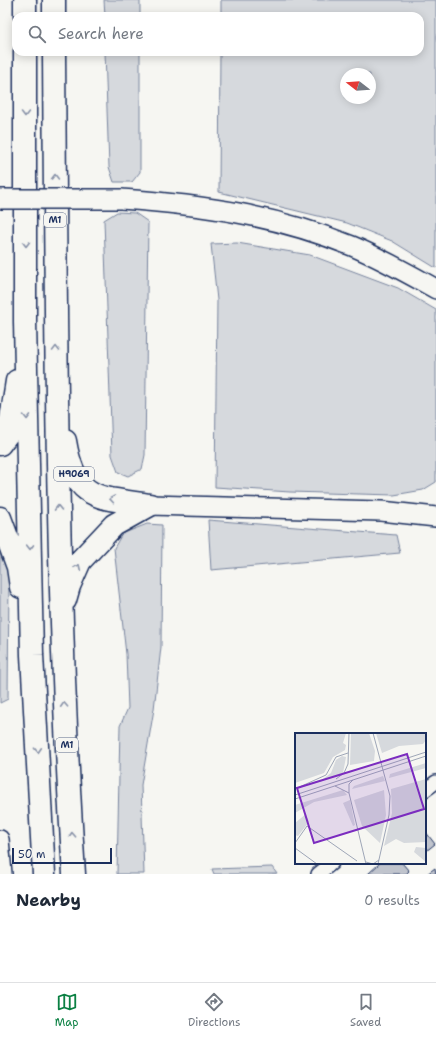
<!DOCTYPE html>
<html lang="en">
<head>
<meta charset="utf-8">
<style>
  body { margin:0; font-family:"Shantell Sans",sans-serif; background:#f2f2f3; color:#1f2937 }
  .compass { position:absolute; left:340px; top:68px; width:36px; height:36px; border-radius:50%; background:#fff; box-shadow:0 2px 10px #0003; rotate:287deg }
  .scale { position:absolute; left:12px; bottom:10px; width:100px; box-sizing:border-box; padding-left:4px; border:2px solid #1b2f5e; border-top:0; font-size:11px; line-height:14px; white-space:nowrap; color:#1b2f5e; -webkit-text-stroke:3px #f6f6f2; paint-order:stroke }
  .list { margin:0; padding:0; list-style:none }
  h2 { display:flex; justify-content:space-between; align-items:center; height:52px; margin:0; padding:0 16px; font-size:17px }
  h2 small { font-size:13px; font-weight:400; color:#747a83 }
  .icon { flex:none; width:22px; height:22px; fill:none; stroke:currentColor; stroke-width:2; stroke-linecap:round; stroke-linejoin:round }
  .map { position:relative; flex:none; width:436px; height:874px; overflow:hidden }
  .search { position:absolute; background:#fff; box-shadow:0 2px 10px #0003; left:12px; right:12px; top:12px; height:44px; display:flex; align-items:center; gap:10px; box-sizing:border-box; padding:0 14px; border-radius:12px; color:#747a83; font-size:15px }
  .sheet { height:108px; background:#fff }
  nav { display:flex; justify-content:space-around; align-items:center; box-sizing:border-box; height:56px; border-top:1px solid #e0e1e3; background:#fff; font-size:11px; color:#747a83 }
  nav a { display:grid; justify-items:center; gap:2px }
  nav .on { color:#0b8043 }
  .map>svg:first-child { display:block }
  .green { fill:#d6d9dd; stroke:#78849e; fill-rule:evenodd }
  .building { fill:#c0c4cd; stroke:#1b2f5e }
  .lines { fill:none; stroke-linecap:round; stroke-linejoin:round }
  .minor-casing { stroke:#1b2f5e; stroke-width:16 }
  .tertiary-casing { stroke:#1b2f5e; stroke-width:20 }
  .secondary-casing { stroke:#1b2f5e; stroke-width:22 }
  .motorway-casing { stroke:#1b2f5e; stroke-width:25 }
  .minor { stroke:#f6f6f2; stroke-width:13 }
  .tertiary { stroke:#f6f6f2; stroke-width:17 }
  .secondary { stroke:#f6f6f2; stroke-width:19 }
  .motorway { stroke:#f6f6f2; stroke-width:22 }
  .secondary-bridge-casing { stroke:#1b2f5e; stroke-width:22; stroke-linecap:butt }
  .secondary-bridge { stroke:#f6f6f2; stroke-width:19 }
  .oneway { stroke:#8892a8 }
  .labels { text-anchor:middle; stroke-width:3; stroke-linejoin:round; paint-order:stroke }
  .shield { fill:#f6f6f2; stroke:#5d6b8a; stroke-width:1 }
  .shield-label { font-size:9px; font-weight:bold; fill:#1b2f5e }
  .inset-road { fill:none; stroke:#9ea6b7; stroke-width:1 }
  .view { fill:#7b2cbf; fill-opacity:0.15; stroke:#7b2cbf; stroke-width:2 }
  .inset-edge { fill:none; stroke:#1b2f5e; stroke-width:2 }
</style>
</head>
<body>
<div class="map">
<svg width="436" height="874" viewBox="0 0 436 874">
  <rect width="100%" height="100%" fill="#f6f6f2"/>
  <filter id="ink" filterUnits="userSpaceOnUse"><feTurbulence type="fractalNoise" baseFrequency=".025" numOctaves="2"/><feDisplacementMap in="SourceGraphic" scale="8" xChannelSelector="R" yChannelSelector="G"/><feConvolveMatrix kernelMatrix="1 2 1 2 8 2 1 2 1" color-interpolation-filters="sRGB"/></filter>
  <g filter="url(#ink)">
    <!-- green -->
    <path class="green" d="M104,0H140V16H105Z
      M221,0H436V268L392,241L347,223L219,192L220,52H420V16H221ZM346,74H370V98H346Z
      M105,52H140V172L132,182H114L109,167Z
      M117,212L135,213L148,222L145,455L142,469L128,476L118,472L112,455L104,220Z
      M237,243L310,255L398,288L436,310V482L423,490L394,495L290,492L215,487L217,300L211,244Z
      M208,520L396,535L400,553L211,570Z
      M147,524L162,525L161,647L154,709L141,785L144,874H117L120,726L128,708L126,654L114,548L122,534Z
      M0,541L5,555L9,578L8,699L0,703Z
      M272,867L277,874H214L212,869Z"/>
    <!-- building -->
    <path class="building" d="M425,831L435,844L425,852Z
      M380,863H402L409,871L406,874H368Z
      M435,868L436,874H427Z"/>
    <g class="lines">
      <defs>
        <path id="minor" d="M425,790L436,782
          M318,874L332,863"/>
        <path id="tertiary" d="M0,839L3,874"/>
        <path id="secondary" d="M121,199C204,205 275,215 352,246C381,258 409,274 436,289
          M150,505L381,511L436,517"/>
        <path id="motorway" d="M25,0V16
          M54,0V16
          M25,52V322L32,655L44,874
          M54,52C56,326 56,600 74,874
          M65,441C75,502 98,497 150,505
          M0,444L9,432L17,381
          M0,518L18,567L21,587
          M65,600L69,586L80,561L114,525L150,505"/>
      </defs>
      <!-- minor casing -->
      <use href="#minor" class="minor-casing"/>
      <!-- tertiary casing -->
      <use href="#tertiary" class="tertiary-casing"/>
      <!-- secondary casing -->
      <use href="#secondary" class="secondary-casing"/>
      <!-- motorway casing -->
      <use href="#motorway" class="motorway-casing"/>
      <!-- minor -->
      <use href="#minor" class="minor"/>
      <!-- tertiary -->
      <use href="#tertiary" class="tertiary"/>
      <!-- secondary -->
      <use href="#secondary" class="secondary"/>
      <!-- motorway -->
      <use href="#motorway" class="motorway"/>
      <defs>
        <path id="secondary-bridge" d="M0,199H121"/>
      </defs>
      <!-- secondary-bridge casing -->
      <use href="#secondary-bridge" class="secondary-bridge-casing"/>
      <!-- secondary-bridge -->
      <use href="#secondary-bridge" class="secondary-bridge"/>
    </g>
    <!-- one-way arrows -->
    <defs><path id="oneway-chevron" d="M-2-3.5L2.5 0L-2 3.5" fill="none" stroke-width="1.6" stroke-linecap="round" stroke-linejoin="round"/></defs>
    <g class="oneway">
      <use href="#oneway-chevron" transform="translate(25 114) rotate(90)"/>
      <use href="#oneway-chevron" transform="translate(55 177) rotate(-90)"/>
      <use href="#oneway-chevron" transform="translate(26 244) rotate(90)"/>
      <use href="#oneway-chevron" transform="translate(56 349) rotate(-90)"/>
      <use href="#oneway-chevron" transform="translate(27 417) rotate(89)"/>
      <use href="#oneway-chevron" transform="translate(112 499) rotate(-171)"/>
      <use href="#oneway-chevron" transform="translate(58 508) rotate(-91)"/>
      <use href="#oneway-chevron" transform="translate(30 547) rotate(89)"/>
      <use href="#oneway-chevron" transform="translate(78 567) rotate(-65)"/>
      <use href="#oneway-chevron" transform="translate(64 705) rotate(-93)"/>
      <use href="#oneway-chevron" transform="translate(38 750) rotate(87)"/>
      <use href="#oneway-chevron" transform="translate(72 835) rotate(-93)"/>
    </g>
  </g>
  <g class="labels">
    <!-- shield labels -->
    <g class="shield">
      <rect x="44" y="213" width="22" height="14" rx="3"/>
      <rect x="54" y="467" width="40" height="14" rx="3"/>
      <rect x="56" y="738" width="22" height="14" rx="3"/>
    </g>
    <g class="shield-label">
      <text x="55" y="223">М1</text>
      <text x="74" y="477">Н9069</text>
      <text x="67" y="748">М1</text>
    </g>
  </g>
  <!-- overview -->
  <g transform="translate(295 733)">
    <rect width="131" height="131" fill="#f6f6f2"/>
    <path d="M0,0H51L48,10L51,12L50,17L38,24L29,40L0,50ZM56,0H74L80,18L79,28L55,32ZM81,0H131V7L128,11L104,13L87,20ZM47,23L51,24L48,40L24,49L36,40L41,27ZM131,30V35L94,45L95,41ZM88,43L90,48L57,56L59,53ZM131,46V109L109,110L101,106L89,113L97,80L96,56ZM48,57L52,62L19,69L0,80V72ZM89,57L91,82L85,110L67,93L59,67ZM55,67L60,92L58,93L48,70ZM11,81L14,89L3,103L0,102V90ZM121,114L131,115V129L119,119Z" fill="#d6d9dd"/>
    <path class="inset-road" d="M78,0L95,63L94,82L83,131M53,31L54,0M41,46L49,40L53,31M40,53L54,60M0,56L31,42L41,24L53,20M54,60L71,131M54,60V51L58,47M0,62L131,19M0,66L131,23M0,110L12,93L62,128M0,115L22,131M71,129L78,131L84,127"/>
    <path class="view" d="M112,21L129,76L19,110L2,55Z"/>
    <rect width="131" height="131" class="inset-edge"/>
  </g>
</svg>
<svg class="compass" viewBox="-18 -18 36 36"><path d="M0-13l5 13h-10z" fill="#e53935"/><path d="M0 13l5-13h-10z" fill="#747a83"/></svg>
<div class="scale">50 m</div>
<div class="search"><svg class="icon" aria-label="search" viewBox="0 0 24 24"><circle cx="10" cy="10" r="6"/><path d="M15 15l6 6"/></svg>Search here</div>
</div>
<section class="sheet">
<h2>Nearby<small>0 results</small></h2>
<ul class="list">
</ul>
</section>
<nav>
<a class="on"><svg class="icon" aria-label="map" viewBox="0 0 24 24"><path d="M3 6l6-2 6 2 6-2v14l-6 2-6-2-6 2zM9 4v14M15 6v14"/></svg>Map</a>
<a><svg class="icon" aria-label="directions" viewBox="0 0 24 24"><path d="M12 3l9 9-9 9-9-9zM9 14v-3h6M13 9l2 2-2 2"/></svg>Directions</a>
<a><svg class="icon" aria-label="saved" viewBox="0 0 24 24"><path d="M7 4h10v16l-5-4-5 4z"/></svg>Saved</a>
</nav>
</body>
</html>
